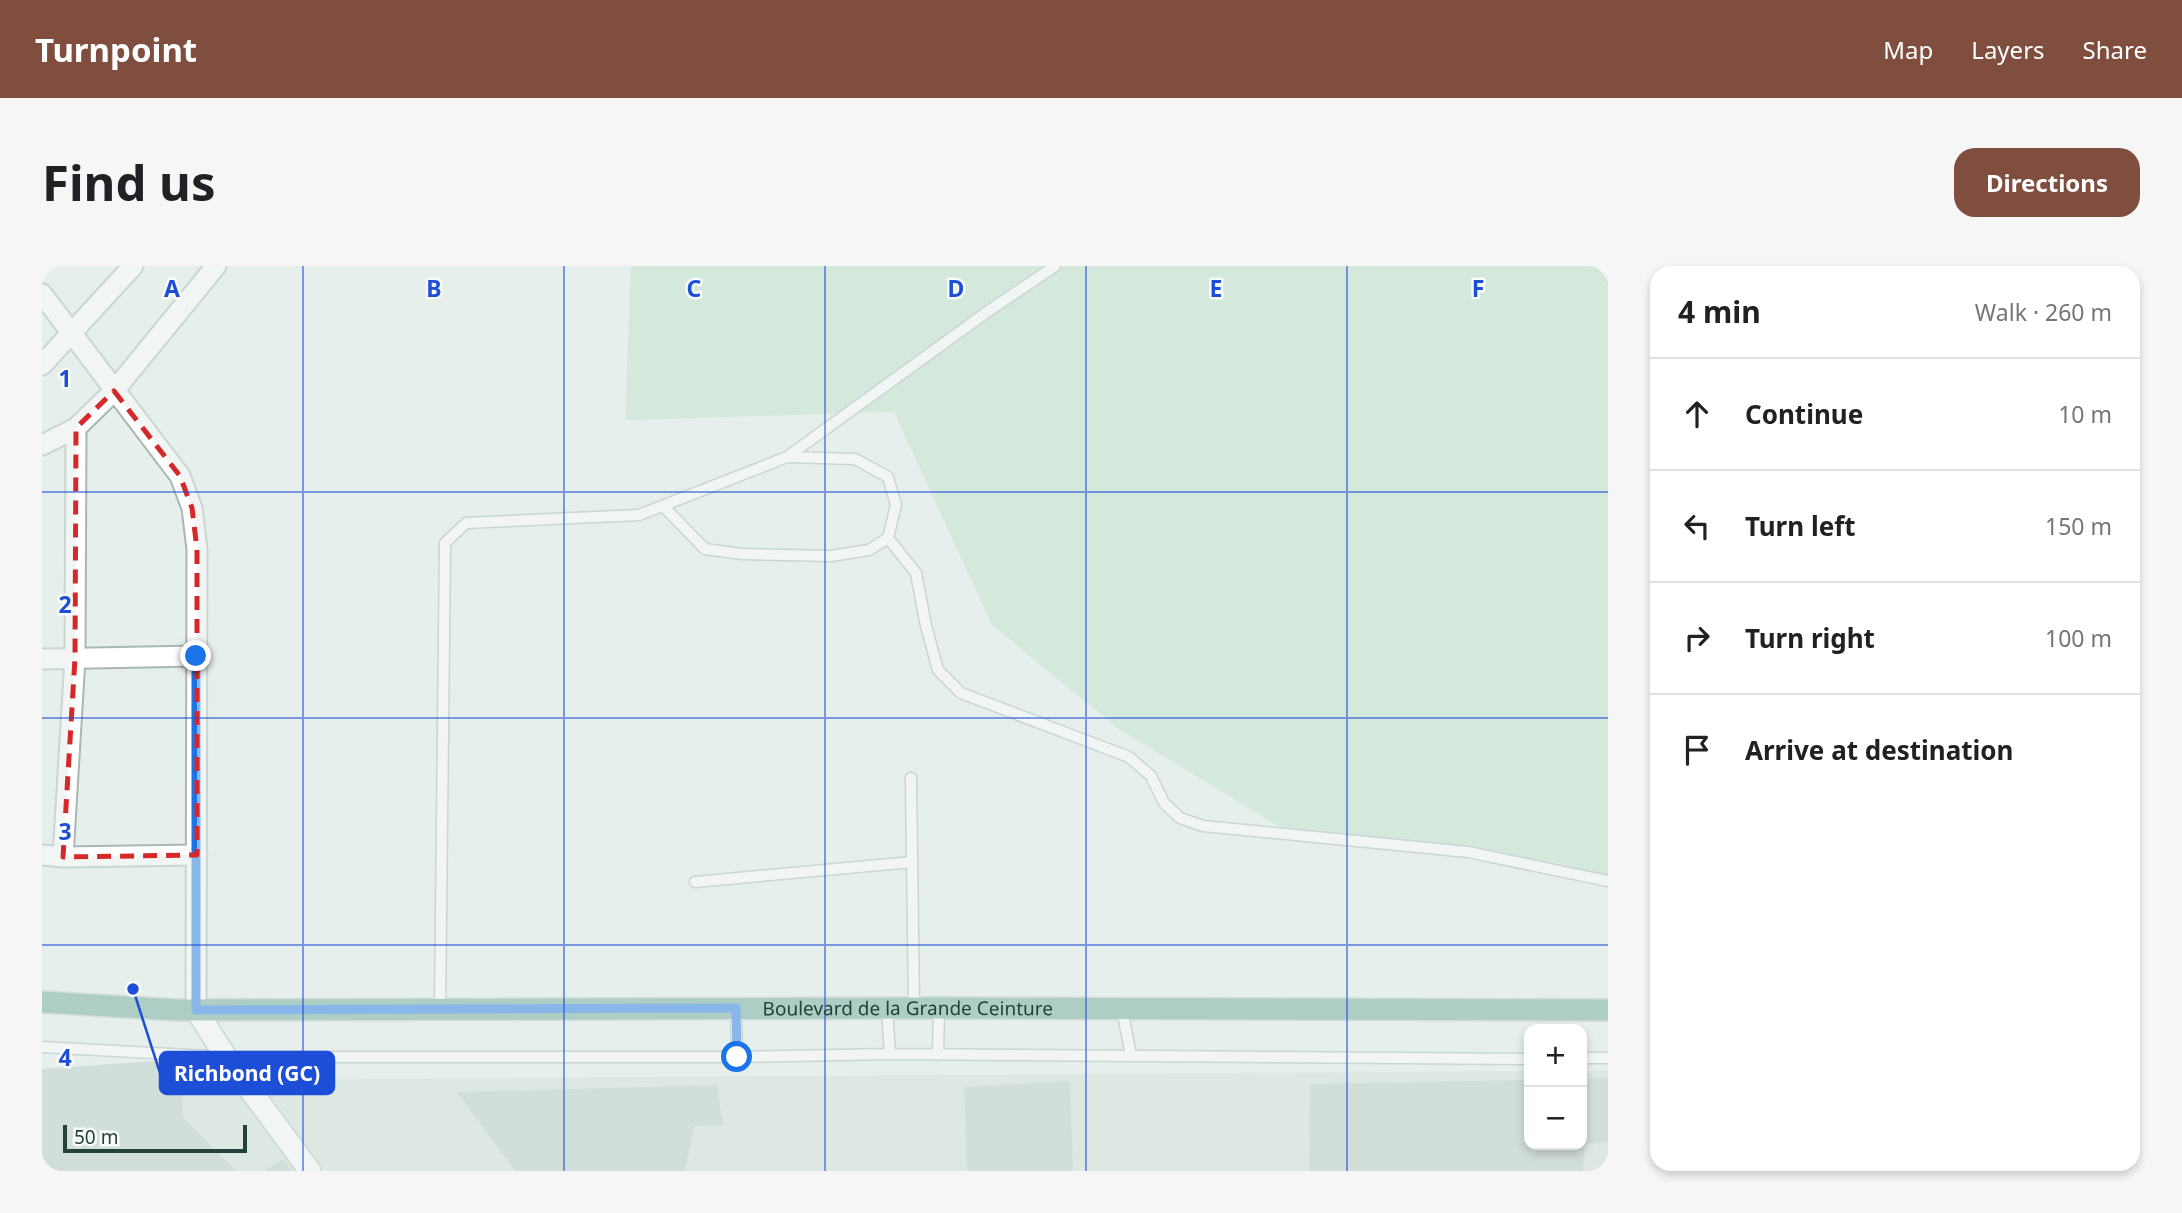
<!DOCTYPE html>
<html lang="en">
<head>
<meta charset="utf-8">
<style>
  body { margin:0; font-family:"Noto Sans",sans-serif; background:#f6f6f6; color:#202124 }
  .controls { position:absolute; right:21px; bottom:21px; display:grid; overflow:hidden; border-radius:14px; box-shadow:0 4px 10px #0003 }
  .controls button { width:63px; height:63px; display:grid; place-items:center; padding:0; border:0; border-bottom:2px solid #e0e0e0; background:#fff; color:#202124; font:35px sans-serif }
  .scale { position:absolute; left:21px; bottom:18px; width:184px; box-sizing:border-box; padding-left:7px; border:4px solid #24423a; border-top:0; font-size:19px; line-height:24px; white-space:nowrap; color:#24423a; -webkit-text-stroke:5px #f7fbf9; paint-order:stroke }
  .stop { position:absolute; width:21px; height:21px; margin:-16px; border:5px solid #1a73e8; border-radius:50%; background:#fff }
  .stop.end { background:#1a73e8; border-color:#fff; box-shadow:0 2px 7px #0008 }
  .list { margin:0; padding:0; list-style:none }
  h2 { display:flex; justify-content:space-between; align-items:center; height:91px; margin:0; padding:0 28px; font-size:30px }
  h2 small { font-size:23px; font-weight:400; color:#757577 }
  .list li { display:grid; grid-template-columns:46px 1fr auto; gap:21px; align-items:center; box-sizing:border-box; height:112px; padding:0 28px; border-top:2px solid #e0e0e0 }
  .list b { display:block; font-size:26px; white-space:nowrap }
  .list em { font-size:23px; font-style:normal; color:#757577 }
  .icon { flex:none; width:38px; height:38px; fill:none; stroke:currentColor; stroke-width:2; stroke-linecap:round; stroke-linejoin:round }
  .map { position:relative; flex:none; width:1566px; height:905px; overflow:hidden; border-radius:21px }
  header { display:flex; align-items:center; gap:42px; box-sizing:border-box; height:98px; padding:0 35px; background:#7f4e3f; color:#fff }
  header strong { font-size:33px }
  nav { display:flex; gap:38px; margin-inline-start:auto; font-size:24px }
  .intro { display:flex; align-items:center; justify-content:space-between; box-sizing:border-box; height:168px; padding:0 42px }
  h1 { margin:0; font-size:49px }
  .button { padding:18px 32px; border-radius:21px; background:#7f4e3f; color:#fff; font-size:24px; font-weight:700 }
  main { display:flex; gap:42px; padding:0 42px }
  aside { flex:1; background:#fff; border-radius:21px; box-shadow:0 4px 10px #0003 }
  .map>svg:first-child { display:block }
  .built { fill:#d4dfda }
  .green { fill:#bfe0c8 }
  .building { fill:#bbcac4 }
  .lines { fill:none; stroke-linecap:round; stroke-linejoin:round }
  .lane-casing { stroke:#a8b8b2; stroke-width:13 }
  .street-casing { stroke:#a8b8b2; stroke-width:23 }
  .secondary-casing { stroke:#a4bbb3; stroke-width:24 }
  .primary-casing { stroke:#c2cac8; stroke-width:24 }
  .lane { stroke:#fff; stroke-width:10 }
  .street { stroke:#fff; stroke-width:19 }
  .secondary { stroke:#fff; stroke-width:21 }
  .primary { stroke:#6aa596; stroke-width:21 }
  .route { stroke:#1a73e8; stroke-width:9 }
  .marked { fill:none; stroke:#d62828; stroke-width:5; stroke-dasharray:14 9; stroke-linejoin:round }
  .grid { fill:none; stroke:#1d4ed8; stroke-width:2; stroke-opacity:0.55 }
  .labels { text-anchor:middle; stroke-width:5; stroke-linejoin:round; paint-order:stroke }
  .street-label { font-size:19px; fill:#24423a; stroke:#f7fbf9 }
  .grid-label { font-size:23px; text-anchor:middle; font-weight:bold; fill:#1d4ed8; stroke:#f7fbf9; stroke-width:5; stroke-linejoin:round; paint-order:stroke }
  .leader { fill:none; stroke:#1d4ed8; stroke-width:2.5 }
  .callout-dot { fill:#1d4ed8; stroke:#f7fbf9; stroke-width:2.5 }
  .callout { fill:#1d4ed8; stroke:#1d4ed8; stroke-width:2.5 }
  .callout-label { font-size:21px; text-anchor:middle; font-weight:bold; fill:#fff }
</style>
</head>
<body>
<header>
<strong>Turnpoint</strong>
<nav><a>Map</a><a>Layers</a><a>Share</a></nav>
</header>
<div class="intro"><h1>Find us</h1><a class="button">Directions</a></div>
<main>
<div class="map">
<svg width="1566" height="905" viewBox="0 0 1566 905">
  <rect width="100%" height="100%" fill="#e6efeb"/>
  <!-- built -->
  <path class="built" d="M1487,805V879H1540V805H1566V905H0V810L160,814Z"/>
  <!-- green -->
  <path class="green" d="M589,0H1566V611L1517,597L1236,560L1077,463L950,359L852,146L583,154Z"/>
  <!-- building -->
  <path class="building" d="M139,793L141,852L194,905H0V803Z
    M1566,812V876L1543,878L1541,905H1267L1268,818L1487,814V879H1540V813Z
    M1028,815L1031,905H925L922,821Z
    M675,819L681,859L652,860L643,905H473L415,826Z
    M241,893L249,905H222Z"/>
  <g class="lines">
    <defs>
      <path id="lane" d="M621,240L663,283L700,288L789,290L827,284L846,272L854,239L846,211L813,193L745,191
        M846,272L874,307L884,360L896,404L919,427L1087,491L1109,510L1122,537L1138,552L1161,560L1426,586L1566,615
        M869,512L872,742
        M653,616L870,596
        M398,743L403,277L424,257L597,249L745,191L945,46L1013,0
        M694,743L695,791
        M845,743L848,788
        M1080,743L1089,790
        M0,781L184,791H695L848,788L1487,793
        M896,789L897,742
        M1540,792H1566"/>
      <path id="street" d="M0,28L138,210L150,242L155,283L154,744
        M0,99L91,0
        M0,179L34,162L72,125L174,0
        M0,393L154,390
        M0,589L21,591L155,589
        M21,591L33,392L34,162"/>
      <path id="secondary" d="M154,744L184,791L268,905"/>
      <g id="primary">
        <path id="s1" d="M0,736L135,744L897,742L1566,744"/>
      </g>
    </defs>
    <!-- lane casing -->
    <use href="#lane" class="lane-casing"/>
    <!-- street casing -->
    <use href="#street" class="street-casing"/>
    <!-- secondary casing -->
    <use href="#secondary" class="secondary-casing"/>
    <!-- primary casing -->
    <use href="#primary" class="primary-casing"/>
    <!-- lane -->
    <use href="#lane" class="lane"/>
    <!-- street -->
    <use href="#street" class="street"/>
    <!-- secondary -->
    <use href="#secondary" class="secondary"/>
    <!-- primary -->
    <use href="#primary" class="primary"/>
  </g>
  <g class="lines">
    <!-- route -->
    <path class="route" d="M154,390V744L694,742L695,791"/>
  </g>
  <!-- marked area -->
  <path d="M0 0H1566V905H0ZM72,125L138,210L150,242L155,283V589L21,591L33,392L34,162Z" fill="#e6efeb" fill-opacity=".55" fill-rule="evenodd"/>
  <path class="marked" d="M72,125L138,210L150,242L155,283V589L21,591L33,392L34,162Z"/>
  <!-- grid -->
  <path class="grid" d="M261,0V905M522,0V905M783,0V905M1044,0V905M1305,0V905M0,226H1566M0,452H1566M0,679H1566"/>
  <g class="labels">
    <!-- street labels -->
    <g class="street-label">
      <text dy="7" stroke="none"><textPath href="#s1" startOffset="866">Boulevard de la Grande Ceinture</textPath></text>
    </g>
  </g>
  <g class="grid-label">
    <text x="130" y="31">A</text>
    <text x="392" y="31">B</text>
    <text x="652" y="31">C</text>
    <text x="914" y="31">D</text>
    <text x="1174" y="31">E</text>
    <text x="1436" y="31">F</text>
    <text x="23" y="121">1</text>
    <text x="23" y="347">2</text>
    <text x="23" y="574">3</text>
    <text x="23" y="800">4</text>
  </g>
  <!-- callouts -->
  <path class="leader" d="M91 723L118 807"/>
  <circle class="callout-dot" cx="91" cy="723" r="7"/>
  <rect class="callout" x="118" y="786" width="174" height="42" rx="7"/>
  <g class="callout-label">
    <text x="205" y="815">Richbond (GC)</text>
  </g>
</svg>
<div class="controls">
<button>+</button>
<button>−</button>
</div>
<div class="scale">50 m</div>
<div class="stop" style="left:695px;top:791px"></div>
<div class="stop end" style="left:154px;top:390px"></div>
</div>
<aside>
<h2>4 min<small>Walk · 260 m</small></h2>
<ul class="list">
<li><svg class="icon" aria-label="ahead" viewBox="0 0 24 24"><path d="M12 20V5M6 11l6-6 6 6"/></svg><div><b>Continue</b></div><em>10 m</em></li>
<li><svg class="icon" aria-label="left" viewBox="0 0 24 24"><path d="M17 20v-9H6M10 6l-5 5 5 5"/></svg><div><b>Turn left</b></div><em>150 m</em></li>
<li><svg class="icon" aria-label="right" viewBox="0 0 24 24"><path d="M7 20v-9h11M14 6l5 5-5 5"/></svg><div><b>Turn right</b></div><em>100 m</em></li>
<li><svg class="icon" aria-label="arrive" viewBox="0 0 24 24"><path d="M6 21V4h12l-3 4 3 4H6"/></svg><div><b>Arrive at destination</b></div></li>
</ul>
</aside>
</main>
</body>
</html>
